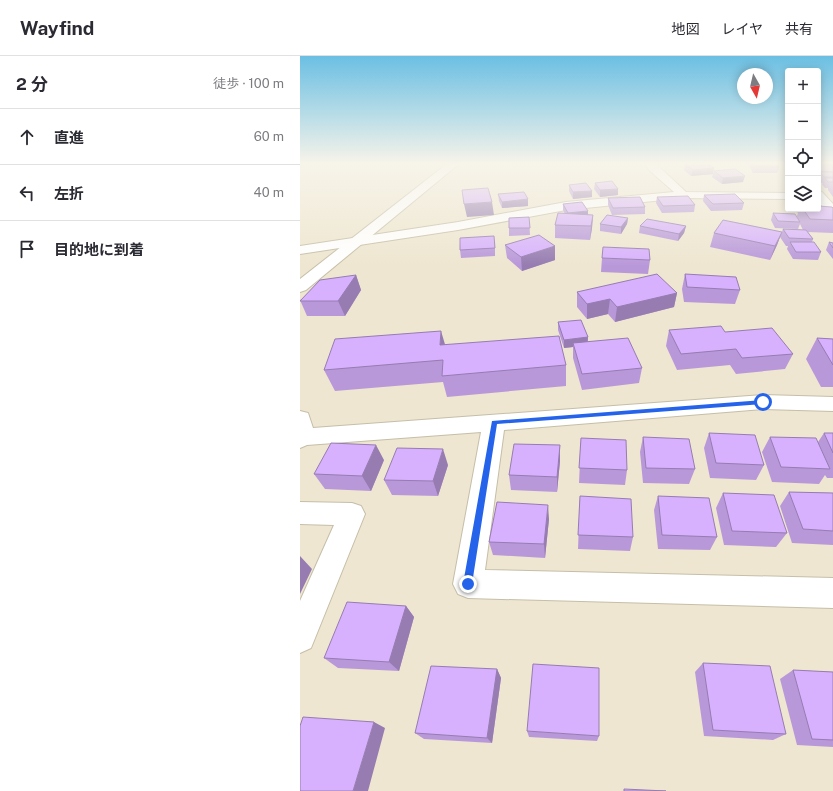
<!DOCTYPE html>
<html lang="ja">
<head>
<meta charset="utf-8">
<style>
  body { margin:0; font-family:"Public Sans","Noto Sans JP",sans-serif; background:#f2f2f3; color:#2b2b33 }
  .controls { position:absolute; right:12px; top:12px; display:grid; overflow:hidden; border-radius:4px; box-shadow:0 2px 10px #0003 }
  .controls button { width:36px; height:36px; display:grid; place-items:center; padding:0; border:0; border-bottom:1px solid #e1e1e2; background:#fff; color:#2b2b33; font:20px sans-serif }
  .compass { position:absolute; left:437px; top:12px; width:36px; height:36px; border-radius:50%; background:#fff; box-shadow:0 2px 10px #0003; rotate:172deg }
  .stop { position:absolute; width:12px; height:12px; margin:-9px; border:3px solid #2563eb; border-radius:50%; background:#fff }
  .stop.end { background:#2563eb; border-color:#fff; box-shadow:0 1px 4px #0008 }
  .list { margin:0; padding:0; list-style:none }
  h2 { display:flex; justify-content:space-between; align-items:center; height:52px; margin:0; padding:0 16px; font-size:17px }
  h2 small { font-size:13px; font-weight:400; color:#7c7c81 }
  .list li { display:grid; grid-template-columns:26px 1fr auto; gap:12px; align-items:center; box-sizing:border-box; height:56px; padding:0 16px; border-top:1px solid #e1e1e2 }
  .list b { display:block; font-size:15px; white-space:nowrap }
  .list em { font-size:13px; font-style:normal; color:#7c7c81 }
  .icon { flex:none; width:22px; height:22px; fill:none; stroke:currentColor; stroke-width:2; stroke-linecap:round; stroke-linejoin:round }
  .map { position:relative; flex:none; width:533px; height:735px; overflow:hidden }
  header { display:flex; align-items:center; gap:24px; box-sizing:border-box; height:56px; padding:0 20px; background:#fff; border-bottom:1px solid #e1e1e2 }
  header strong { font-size:19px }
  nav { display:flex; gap:22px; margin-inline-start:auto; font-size:14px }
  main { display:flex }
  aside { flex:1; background:#fff }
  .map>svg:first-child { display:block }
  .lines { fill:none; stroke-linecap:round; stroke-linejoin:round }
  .minor-casing { stroke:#c5bea8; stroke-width:2 }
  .tertiary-casing { stroke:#c5bea8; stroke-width:2 }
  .minor { fill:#fff; fill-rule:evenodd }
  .tertiary { fill:#fff; fill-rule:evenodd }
  .wall { fill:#b998da }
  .shaded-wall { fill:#967cb1 }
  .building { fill:#d7b1fd; stroke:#967cb1 }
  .route { fill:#2563eb }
</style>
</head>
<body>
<header>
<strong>Wayfind</strong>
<nav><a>地図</a><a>レイヤ</a><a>共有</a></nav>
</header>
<main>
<aside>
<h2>2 分<small>徒歩 · 100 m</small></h2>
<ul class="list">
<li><svg class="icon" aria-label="ahead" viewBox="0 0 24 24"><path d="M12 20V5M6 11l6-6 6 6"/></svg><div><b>直進</b></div><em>60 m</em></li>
<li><svg class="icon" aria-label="left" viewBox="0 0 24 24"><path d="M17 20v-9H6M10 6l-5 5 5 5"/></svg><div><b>左折</b></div><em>40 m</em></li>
<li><svg class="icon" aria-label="arrive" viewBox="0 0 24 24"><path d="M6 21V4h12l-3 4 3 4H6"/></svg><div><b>目的地に到着</b></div></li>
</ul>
</aside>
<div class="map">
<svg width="533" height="735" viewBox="0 0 533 735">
  <rect width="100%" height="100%" fill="#eee6d0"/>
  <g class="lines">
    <defs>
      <path id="minor" d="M345,107H355L386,136L488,137V143L383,142L266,154L158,174L0,198V190L158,166L266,146L374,136L349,114Z
        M518,135L522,136L533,148V160L529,159L518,145Z
        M463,339L533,341V355L463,353L204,374L185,514L533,522V552L168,542L158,538L153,528L181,376L7,389L0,392V355L8,357L13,372Z
        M0,446L52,447L61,450L65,458L11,592L0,597V545L34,469L0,468Z"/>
      <path id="tertiary" d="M148,107H160L6,234L0,236V223Z"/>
    </defs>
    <!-- minor casing -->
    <use href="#minor" class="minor-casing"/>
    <!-- tertiary casing -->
    <use href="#tertiary" class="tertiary-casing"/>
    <!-- minor -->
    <use href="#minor" class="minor"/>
    <!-- tertiary -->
    <use href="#tertiary" class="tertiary"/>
  </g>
  <!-- wall -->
  <path class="wall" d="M386,107H409V109L413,118L391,120L384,114L385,108Z
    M451,107H476L479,111L477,117H453L450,111Z
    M518,107H531V109H532L533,107V141L528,134V132H525L522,128L523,127H521L518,123Z
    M414,115L443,126L422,128L412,121Z
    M295,127L318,133V139L300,141L294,133Z
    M269,129L292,135V141L273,143L269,135Z
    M198,138L228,150L202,152L199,145Z
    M404,139L444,147L442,154L411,155L403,145Z
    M357,141L395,149L394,156L362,157L356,147Z
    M308,142L345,151V158L312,159L308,149Z
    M263,148L288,159H293L292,172L290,184L255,182V169L265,158L263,154Z
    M521,150L533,152V177L508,176L513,183L512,186L521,196L518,204L493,203L487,193L488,190H486L480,181L483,173L503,174L500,168L498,173L475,172L471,164L473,157L497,160L498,157L495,153H518Z
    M229,161L230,179L209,180V172Z
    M328,162L327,168L321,178L300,175V168Z
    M340,170H386L384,177L378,185L339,177Z
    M482,176L477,189L470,204L410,191L414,177Z
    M529,186L533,187V203L526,194Z
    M195,187V200L161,202L160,194Z
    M205,189L255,204L222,215L207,202Z
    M302,202L350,204L348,218L301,216Z
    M385,218L440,234L435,248L384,246L382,233Z
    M56,219L61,234L45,260H7L0,244Z
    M277,236L377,237L374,251L315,266L308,258L287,263L277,251Z
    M258,266L288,281V286L342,312L339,327L282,334L273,302V291L264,292L258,274Z
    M369,274L425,276L493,298L485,313L436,318L430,309L377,314L366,290Z
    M517,282L533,283V331H521L506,303Z
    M145,289L266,309V330L147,341L143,326L35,335L24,314Z
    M409,377L464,409L456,424L410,422L404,392Z
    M524,377H533V422H527L525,419L519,428L472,426L462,396L470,381L518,386Z
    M343,381L395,413L389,428L343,427L340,396Z
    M281,382L327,414L325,429L279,427Z
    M260,389V405L257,436L211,434L209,419Z
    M84,404L71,435L25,433L14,418Z
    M148,409L138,440L92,439L84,424Z
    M489,436L533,437V489L492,487L480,450Z
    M423,437L487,477L476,491L424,489L416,452Z
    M280,440L333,481L330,495L278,493Z
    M358,440L417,481L410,494L358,493L354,454Z
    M249,463L245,502L193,499L189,486Z
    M106,550L114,561L99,615L38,612L24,602Z
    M403,607L486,678L473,684L404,680L395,616Z
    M197,613L201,622L192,687L124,683L115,677Z
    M493,614L533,616V691L497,689L480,623Z
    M227,675L299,680L297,685L229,681Z"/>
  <!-- shaded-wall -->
  <path class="shaded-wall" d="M414,112L413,118L391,120L393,114Z
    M445,120L443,126L422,128L423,122Z
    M318,133V139L300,141V134Z
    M292,135V141L273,143V136Z
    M228,143V150L202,152V146Z
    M192,146L194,159L167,161L164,148Z
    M288,155V162L268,163V157Z
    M293,159L292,172L290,184L291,170Z
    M328,162L327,168L321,178V171Z
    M386,170L384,177L378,185L379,178Z
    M482,176L477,189L470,204L475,190Z
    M255,190V204L222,215L221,201Z
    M56,219L61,234L45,260L38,245Z
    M377,237L374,251L315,266L317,251Z
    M310,243L308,258L287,263V248Z
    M141,275L147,295L140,289Z
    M288,281L287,289L273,287V291L264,292V284Z
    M76,389L84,404L71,435L62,420Z
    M260,389V405L257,436V421Z
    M143,393L148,409L138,440L133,425Z
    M248,449L249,463L245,502L244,488Z
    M0,500L12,513L0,538Z
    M106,550L114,561L99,615L89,606Z
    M197,613L201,622L192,687L187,682Z
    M74,666L85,672L68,735H53Z"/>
  <!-- building -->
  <path class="building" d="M391,107H407L414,112L393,114L385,108Z
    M453,107H476L479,111L455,110Z
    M518,108L533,109V116L518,115Z
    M435,113L445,120L423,122L414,115Z
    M520,116H533V121H524Z
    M525,122H533V126H528Z
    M312,125L318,133L300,134L295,127Z
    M286,127L292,135L273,136L269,129Z
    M188,132L192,146L164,148L162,134Z
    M224,136L228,143L202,146L198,138Z
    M435,138L444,147L413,148L404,139Z
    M388,140L395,149L363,150L357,141Z
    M340,141L345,151L313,152L308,142Z
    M282,146L288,155L268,157L263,148Z
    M518,146L521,150H518Z
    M518,150L532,151L533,152V164L510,163L503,153H518Z
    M258,157L293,159L291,170L255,169Z
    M473,157L495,158L500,166L478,165Z
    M307,159L328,162L321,171L300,168Z
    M229,161L230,172H209V162Z
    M347,163L386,170L379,178L340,170Z
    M423,164L482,176L475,190L414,177Z
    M483,173L506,174L513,183L489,182Z
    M239,179L255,190L221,201L205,189Z
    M194,180L195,192L160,194V182Z
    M490,186H514L521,196H496Z
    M529,186L533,187V192Z
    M303,191L349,193L350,204L302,202Z
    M357,218L377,237L317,251L310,243L287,248L277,236Z
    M385,218L436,221L440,234L387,231Z
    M56,219L38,245H0L20,224Z
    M281,264L288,281L264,284L258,266Z
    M421,270L425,276L472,272L493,298L442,302L436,293L381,298L369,274Z
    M141,275L140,289L259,280L266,309L142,320L143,304L24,314L35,283Z
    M328,282L342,312L282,318L273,287Z
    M517,282L533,283V309Z
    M409,377L455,379L464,409L416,407Z
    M524,377H533V397Z
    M343,381L389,383L395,413L346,412Z
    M470,381L516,382L530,413L481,411Z
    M281,382L326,384L327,414L279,412Z
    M31,387L76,389L62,420L14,418Z
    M214,388L260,389L257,421L209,419Z
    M97,392L143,393L133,425L84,424Z
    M489,436L533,437V475L503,473Z
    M423,437L474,439L487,477L432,475Z
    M280,440L331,443L333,481L278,479Z
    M358,440L409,442L417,481L362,479Z
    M197,446L248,449L244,488L189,486Z
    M47,546L106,550L89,606L24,602Z
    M403,607L470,610L486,678L413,674Z
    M233,608L299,612V680L227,675Z
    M131,610L197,613L187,682L115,677Z
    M493,614L533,616V684L512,683Z
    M3,661L74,666L53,735H0V670Z
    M324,733L366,735H324Z"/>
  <!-- sky -->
  <linearGradient id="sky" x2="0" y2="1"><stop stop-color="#6bbfe3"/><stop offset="0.51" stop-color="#f7f4ea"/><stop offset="1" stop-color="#f7f4ea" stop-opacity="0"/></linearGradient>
  <rect width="533" height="210" fill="url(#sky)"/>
  <!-- route -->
  <path class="route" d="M463,344L467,346L463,348L197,368L172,528L171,531L168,532L165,531L163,528L192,365Z"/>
</svg>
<div class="controls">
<button>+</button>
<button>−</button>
<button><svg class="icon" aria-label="locate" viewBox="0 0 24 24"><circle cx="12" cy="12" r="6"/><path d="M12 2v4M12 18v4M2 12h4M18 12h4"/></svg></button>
<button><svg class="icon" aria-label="layers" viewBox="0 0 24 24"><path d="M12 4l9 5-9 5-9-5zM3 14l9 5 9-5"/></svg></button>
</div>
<svg class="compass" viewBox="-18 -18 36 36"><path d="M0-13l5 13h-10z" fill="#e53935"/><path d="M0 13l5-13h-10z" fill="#7c7c81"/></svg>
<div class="stop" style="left:463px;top:346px"></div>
<div class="stop end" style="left:168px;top:528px"></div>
</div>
</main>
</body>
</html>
